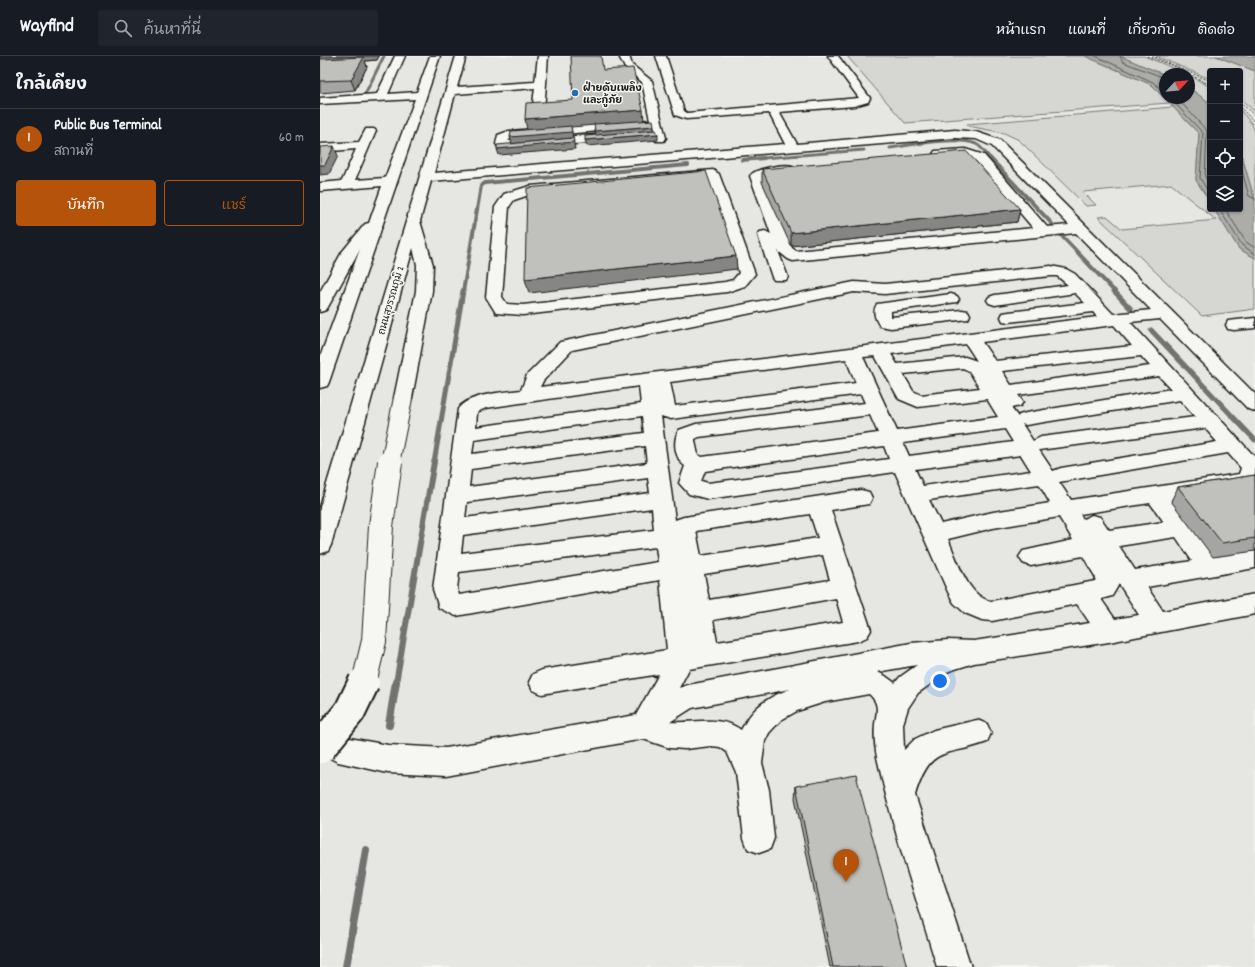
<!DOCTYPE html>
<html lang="th">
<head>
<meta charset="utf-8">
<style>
  body { margin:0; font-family:Dekko,"Playpen Sans Thai",sans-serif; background:#20242c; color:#f1f3f6 }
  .controls { position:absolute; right:12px; top:12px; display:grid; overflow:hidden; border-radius:4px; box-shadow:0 1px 3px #0004 }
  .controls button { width:36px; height:36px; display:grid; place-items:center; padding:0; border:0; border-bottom:1px solid #363941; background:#171b24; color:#f1f3f6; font:20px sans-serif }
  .compass { position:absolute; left:839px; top:12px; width:36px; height:36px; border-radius:50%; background:#171b24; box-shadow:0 1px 3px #0004; rotate:64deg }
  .you { position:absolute; left:620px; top:625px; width:14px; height:14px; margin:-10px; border:3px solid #fff; border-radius:50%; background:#1a73e8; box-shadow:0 0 0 6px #1a73e833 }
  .badge { display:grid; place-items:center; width:26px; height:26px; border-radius:50%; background:#b45309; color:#fff; font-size:13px; font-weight:700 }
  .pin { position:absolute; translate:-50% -33px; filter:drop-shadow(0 1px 2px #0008) }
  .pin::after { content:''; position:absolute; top:21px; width:14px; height:12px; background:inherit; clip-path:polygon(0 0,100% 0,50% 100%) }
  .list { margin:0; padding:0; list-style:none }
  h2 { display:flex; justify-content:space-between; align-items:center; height:52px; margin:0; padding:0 16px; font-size:17px }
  h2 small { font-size:13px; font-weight:400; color:#9ea1a6 }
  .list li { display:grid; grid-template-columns:26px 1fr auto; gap:12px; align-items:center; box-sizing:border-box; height:60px; padding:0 16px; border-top:1px solid #363941 }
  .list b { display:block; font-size:15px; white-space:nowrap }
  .list p { margin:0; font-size:13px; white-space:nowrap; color:#9ea1a6 }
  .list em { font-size:13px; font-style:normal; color:#9ea1a6 }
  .actions { display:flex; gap:8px; padding:12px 16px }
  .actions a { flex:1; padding:9px 0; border:1px solid #b45309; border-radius:4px; text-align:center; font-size:14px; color:#b45309 }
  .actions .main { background:#b45309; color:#fff }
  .icon { flex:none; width:22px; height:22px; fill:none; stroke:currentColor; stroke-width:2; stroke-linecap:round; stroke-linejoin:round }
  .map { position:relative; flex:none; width:935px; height:911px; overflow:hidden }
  header { display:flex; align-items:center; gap:24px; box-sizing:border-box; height:56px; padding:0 20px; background:#171b24; border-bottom:1px solid #363941 }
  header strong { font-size:19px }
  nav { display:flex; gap:22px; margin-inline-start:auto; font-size:14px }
  .search { width:280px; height:36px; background:#20242c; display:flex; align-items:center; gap:10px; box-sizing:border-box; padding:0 14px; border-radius:4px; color:#9ea1a6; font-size:15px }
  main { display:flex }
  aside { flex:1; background:#171b24 }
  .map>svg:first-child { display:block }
  .built { fill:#e6e6e2; fill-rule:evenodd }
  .green { fill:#d6d6d2; stroke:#797977 }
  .water { fill:#acaca9; stroke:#727271 }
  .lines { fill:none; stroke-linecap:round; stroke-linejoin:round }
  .shore { stroke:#565654; stroke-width:1 }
  .stream-far4 { stroke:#727271; stroke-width:3 }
  .stream-far3 { stroke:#727271; stroke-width:4 }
  .stream-far2 { stroke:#727271; stroke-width:5 }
  .stream-far1 { stroke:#727271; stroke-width:6 }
  .stream { stroke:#727271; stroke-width:8 }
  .minor-casing { stroke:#1c1c1c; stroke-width:3 }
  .path { stroke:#1c1c1c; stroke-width:1; stroke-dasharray:2 1.5; stroke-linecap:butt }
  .minor { fill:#f6f6f2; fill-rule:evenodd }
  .minor-bridge-far2-casing { stroke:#1c1c1c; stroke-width:20; stroke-linecap:butt }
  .minor-bridge-far1-casing { stroke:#1c1c1c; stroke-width:26; stroke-linecap:butt }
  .minor-bridge-casing { stroke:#1c1c1c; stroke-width:34; stroke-linecap:butt }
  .minor-bridge-far2 { stroke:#f6f6f2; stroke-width:18 }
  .minor-bridge-far1 { stroke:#f6f6f2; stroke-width:24 }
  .minor-bridge { stroke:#f6f6f2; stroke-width:30 }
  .wall { fill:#a5a5a3; stroke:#1c1c1c }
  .shaded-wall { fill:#868684; stroke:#1c1c1c }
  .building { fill:#c0c0bd; stroke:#1c1c1c }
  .poi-dot { fill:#1f6fb2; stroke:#f6f6f2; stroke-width:1.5 }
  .labels { text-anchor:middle; stroke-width:3; stroke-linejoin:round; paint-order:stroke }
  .far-poi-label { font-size:10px; font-weight:bold; fill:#1c1c1c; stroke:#f6f6f2; text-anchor:start }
  .far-street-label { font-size:10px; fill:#1c1c1c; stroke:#f6f6f2 }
</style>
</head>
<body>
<header>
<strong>Wayfind</strong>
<div class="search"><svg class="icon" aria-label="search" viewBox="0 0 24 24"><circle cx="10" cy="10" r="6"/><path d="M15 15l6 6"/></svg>ค้นหาที่นี่</div>
<nav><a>หน้าแรก</a><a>แผนที่</a><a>เกี่ยวกับ</a><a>ติดต่อ</a></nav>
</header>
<main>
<aside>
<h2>ใกล้เคียง<small></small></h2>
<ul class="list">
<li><span class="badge">1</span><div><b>Public Bus Terminal</b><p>สถานที่</p></div><em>60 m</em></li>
</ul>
<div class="actions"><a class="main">บันทึก</a><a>แชร์</a></div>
</aside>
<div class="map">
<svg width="935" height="911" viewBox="0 0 935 911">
  <rect width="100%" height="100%" fill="#f6f6f2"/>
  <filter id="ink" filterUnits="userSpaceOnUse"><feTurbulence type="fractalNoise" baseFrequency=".025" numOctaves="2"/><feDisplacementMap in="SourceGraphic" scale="8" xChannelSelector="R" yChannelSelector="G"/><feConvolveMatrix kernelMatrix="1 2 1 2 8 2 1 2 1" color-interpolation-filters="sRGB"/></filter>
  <g filter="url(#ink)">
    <!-- built -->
    <path class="built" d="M0,0H873L890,15V153H920V19L935,27V911H0ZM845,18H869V42H845Z"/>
    <!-- green -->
    <path class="green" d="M527,0H765L832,29L849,47L585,67Z
      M800,0H824L867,18L845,19Z
      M836,0H896L935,15V56L920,42V15H890V23Z
      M869,19L890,31V47L869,32Z
      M853,51L879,78L876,124L890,146V153H894L919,193L935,202V253L882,260L778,161L787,160L802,173L896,164L851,128L763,136L776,149L766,150L699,84L684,77L648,70L647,68Z
      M920,54L932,68L935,76V145L920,94Z"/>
    <!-- water -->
    <path class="water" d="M765,0H800L845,19V42H869V32L890,47V146L876,124L879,78L832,29Z
      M896,0H935V15Z
      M920,94L935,145V202L919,193L894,153H920Z"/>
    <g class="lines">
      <!-- shore -->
      <path class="shore" d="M775,0L833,26L845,37
        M800,0L803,6L845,22
        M850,42L883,77L880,122L890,139
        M857,42L887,75L885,121L890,129
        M920,108L929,140L935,143
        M899,153L922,189L935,198
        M905,153L926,186L935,192"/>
      <!-- stream-far4 -->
      <path class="stream-far4" d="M45,38L64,0
        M570,92C591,89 637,80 656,88C662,91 667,99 671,103
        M431,103L544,94"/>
      <!-- stream-far3 -->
      <path class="stream-far3" d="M670,102L735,171
        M422,104L444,102
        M741,179L795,236
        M143,236L161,130L165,127L368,109"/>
      <!-- stream-far2 -->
      <path class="stream-far2" d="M794,235L811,253
        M831,274L935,384
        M114,407L143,235"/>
      <!-- stream-far1 -->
      <path class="stream-far1" d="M76,627L114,406"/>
      <!-- stream -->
      <path class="stream" d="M69,669L76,626
        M26,911L46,794"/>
      <defs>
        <path id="minor" d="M75,0H85L68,38L97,36L110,0H120L9,326L7,330L0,332V301L40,193L8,251L6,254L0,256V236L22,196L45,168L49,167L62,130L0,135V127L22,125L36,93L0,96V88L39,86L46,73H54L56,75L35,124L65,122L95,43L0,48V42L57,38Z
          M136,0H146L137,31L215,26L218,0H228L224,55L218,58L212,55L215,32L135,38L114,117L465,88L449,57L366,63L355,59L336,0H346L364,55L367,57L539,42L508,0H518L550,42L548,46L534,50L459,56L477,88L635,74L656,76L680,84L935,338V355L928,353L840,263L810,266L935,401V427L932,429L851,443L895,501L935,494V512L827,531L843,555L935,538V558L789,586L654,607L629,615L598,637L588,652L583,668L584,694L595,683L614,674L657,664L667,668L671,677L667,686C625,702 611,687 595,739L651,911H617C596,841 572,772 557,701C555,692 554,678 555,668C557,655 560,648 549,638L505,646L477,655L461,664L449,677L445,685L442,707L449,734L454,782L450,793L439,797L428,793L424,782L416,716L407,696L400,691L391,690L365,693L350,692L323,683L126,720L68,717L18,706L0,697V668L24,681L68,689L126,692L316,659L339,618L222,638L213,634L209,626L213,618L222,614L347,594L340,524L136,560L119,552L113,533L138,353C148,338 184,336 201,334L207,319L240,286L534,226L565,228L731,210L746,213L755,218L793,258L831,254L756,177L473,205L468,203L458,195L468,221L466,224H454L452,221L438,179L440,176L445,175L451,178L430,120C435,112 472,105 477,113L471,117L443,121L472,192L476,195L713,172L656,105L644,101H615L613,98L615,95L645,93L664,99L727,171L749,169L672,90L656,83L635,82L111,125L100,165L113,209L112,235L92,342L90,346L83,348L76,346L74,342L96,235L97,209L93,192L11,489L8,495L0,498V451ZM731,220H737L748,229L675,239L669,241L667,244L669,247L675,249L755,237L765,247L689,256L683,257L681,261L683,265L689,266L773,256L777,261L220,331L223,325L252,294L534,236L565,238ZM794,269L812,290L675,305L662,286ZM646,288L657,305L645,301L577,308L571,298ZM555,300L579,343L598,351L667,343L678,361L577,375L543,301ZM821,300L830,310L691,329L682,315ZM526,303L536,327L355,350L350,326ZM643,312L649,315L660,332L601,339L593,335L583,318ZM839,320L851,333L706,357L699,359L698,361L691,352L700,350L703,346L698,339ZM319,330L321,348L156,371L157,356L166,352ZM541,338L545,347L376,368L359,374C352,385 355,403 365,410L359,427L369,438L388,443L575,416L628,536L634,547L645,557L662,564L672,565L757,548L770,567L654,585L628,584L591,587L368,629L359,632L369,613L538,585L547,581L551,574L511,454L549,448L552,442L549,436L541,434L364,461L355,464L341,360L351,363ZM860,344L875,361L721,381L713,385L702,368L706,369ZM550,359L558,377L382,401L378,399L375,385V383L379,381ZM322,360L324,377L152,398L154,384ZM885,372L897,386L741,412L733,415L719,394ZM685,373L693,386L589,400L583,387ZM325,390L327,407L149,431L151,413ZM564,390L569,403L388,427L381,425L385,415ZM908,397L921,412L919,418L751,444L739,426ZM701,399L711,415L603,430L595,413ZM328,422L330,437L145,462L147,446ZM719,428L730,447L673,456L621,468L609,444ZM830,447L844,466L789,474L780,461L772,459L763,463L760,458ZM332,452L334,474L141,497L143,479ZM490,458L498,482L381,500L376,475ZM739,461L753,484L703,495L699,501L703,507L711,510L763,500L776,522L775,525L672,545C648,543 637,503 628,483L673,472ZM856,481L872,505L815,514L799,490ZM336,491L338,506L139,539L137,533L139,516ZM503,499L510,524L389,544L384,518ZM799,528L801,531L819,559L795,563L781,543L792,540ZM516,542L523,566L397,586L393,564ZM597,609L580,621L575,627L564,619L557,616ZM470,633C446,642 433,651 421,674C400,658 374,668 350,666L372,652Z
          M299,0H309L312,9L332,25L346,82L344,85H336L334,82L188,93L178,91L176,88L178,79L189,75L330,64L322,26L305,12ZM332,71L333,75L188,85L191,82Z
          M393,114L399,118L435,218L425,230L407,236L203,259L176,257L166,241L175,151L184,138L210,130ZM388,122L419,217L413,224L405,226L203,249L187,248L182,241L189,151L194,144L212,138Z
          M631,238L637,240L639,243L637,246L571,255V261L642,254L648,255L650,259L648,263L571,272L560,270C555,263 552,255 557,248Z
          M935,262V272L914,274L908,273L906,269L908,265Z"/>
      </defs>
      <!-- minor casing -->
      <use href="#minor" class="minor-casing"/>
      <!-- path -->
      <path class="path" d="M827,0L858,12L890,29
        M832,0L890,25
        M920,46L935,60
        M920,51L935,67"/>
      <!-- minor -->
      <use href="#minor" class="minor"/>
      <defs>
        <path id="minor-bridge-far2" d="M70,407L83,342"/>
        <path id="minor-bridge-far1" d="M44,627L54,585L61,470L70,406"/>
        <path id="minor-bridge" d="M0,692L30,655L44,626"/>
      </defs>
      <!-- minor-bridge-far2 casing -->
      <use href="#minor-bridge-far2" class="minor-bridge-far2-casing"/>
      <!-- minor-bridge-far1 casing -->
      <use href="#minor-bridge-far1" class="minor-bridge-far1-casing"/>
      <!-- minor-bridge casing -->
      <use href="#minor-bridge" class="minor-bridge-casing"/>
      <!-- minor-bridge-far2 -->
      <use href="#minor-bridge-far2" class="minor-bridge-far2"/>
      <!-- minor-bridge-far1 -->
      <use href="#minor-bridge-far1" class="minor-bridge-far1"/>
      <!-- minor-bridge -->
      <use href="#minor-bridge" class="minor-bridge"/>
    </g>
    <!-- wall -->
    <path class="wall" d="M0,0H59L57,4L45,5L47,11L35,34L0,37Z
      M442,113L700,153L697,166L471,190L442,126Z
      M935,419V495L893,501L851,445L858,431Z
      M476,730L587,911H510L475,742Z"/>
    <!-- shaded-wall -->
    <path class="shaded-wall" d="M0,0H59L57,4L45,5L47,11L35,34L31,24L0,8Z
      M323,54L324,65L251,71L253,82L192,88L190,81L207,74L205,63Z
      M334,70L335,76L276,81L275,75Z
      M338,78V84L267,90L265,84Z
      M253,82L255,93L179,99L177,93Z
      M14,90L18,100L9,118L0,119V109Z
      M700,153L697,166L471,190V177Z
      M416,200L417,213L209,237L205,223Z"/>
    <!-- building -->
    <path class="building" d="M251,0H281L283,14L313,12L323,54L205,63L206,47L253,44Z
      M44,1L31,24L0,25V3Z
      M333,64L334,70L275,75L274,68Z
      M251,70L252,76L190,81L191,75Z
      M336,74L338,78L265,84V80Z
      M253,82L254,86L177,93V89Z
      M14,90L5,109H0V91Z
      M646,95L700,153L471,177L442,113Z
      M386,115L416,200L205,223L207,132Z
      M935,419V482L902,487L858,431Z
      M536,719L587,911H513L476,730Z"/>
  </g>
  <!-- markers -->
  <circle class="poi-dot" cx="255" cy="37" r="4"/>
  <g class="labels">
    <!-- far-poi labels -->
    <g class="far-poi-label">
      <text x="263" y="35">ฝ่ายดับเพลิง<tspan x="263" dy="12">และกู้ภัย</tspan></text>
    </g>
    <!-- far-street labels -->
    <g class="far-street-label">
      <text transform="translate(70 244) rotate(-74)" y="4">ถนนสุวรรณภูมิ 2</text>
    </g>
  </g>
</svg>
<div class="controls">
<button>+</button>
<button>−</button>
<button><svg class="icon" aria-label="locate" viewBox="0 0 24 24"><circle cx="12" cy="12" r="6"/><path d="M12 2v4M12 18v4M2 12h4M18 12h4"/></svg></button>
<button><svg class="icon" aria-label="layers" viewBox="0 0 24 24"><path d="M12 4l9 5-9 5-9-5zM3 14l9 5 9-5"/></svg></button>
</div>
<svg class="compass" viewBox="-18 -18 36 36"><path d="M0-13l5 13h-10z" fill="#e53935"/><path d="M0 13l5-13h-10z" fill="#9ea1a6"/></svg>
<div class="you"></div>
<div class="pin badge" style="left:526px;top:826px">1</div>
</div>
</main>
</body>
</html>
